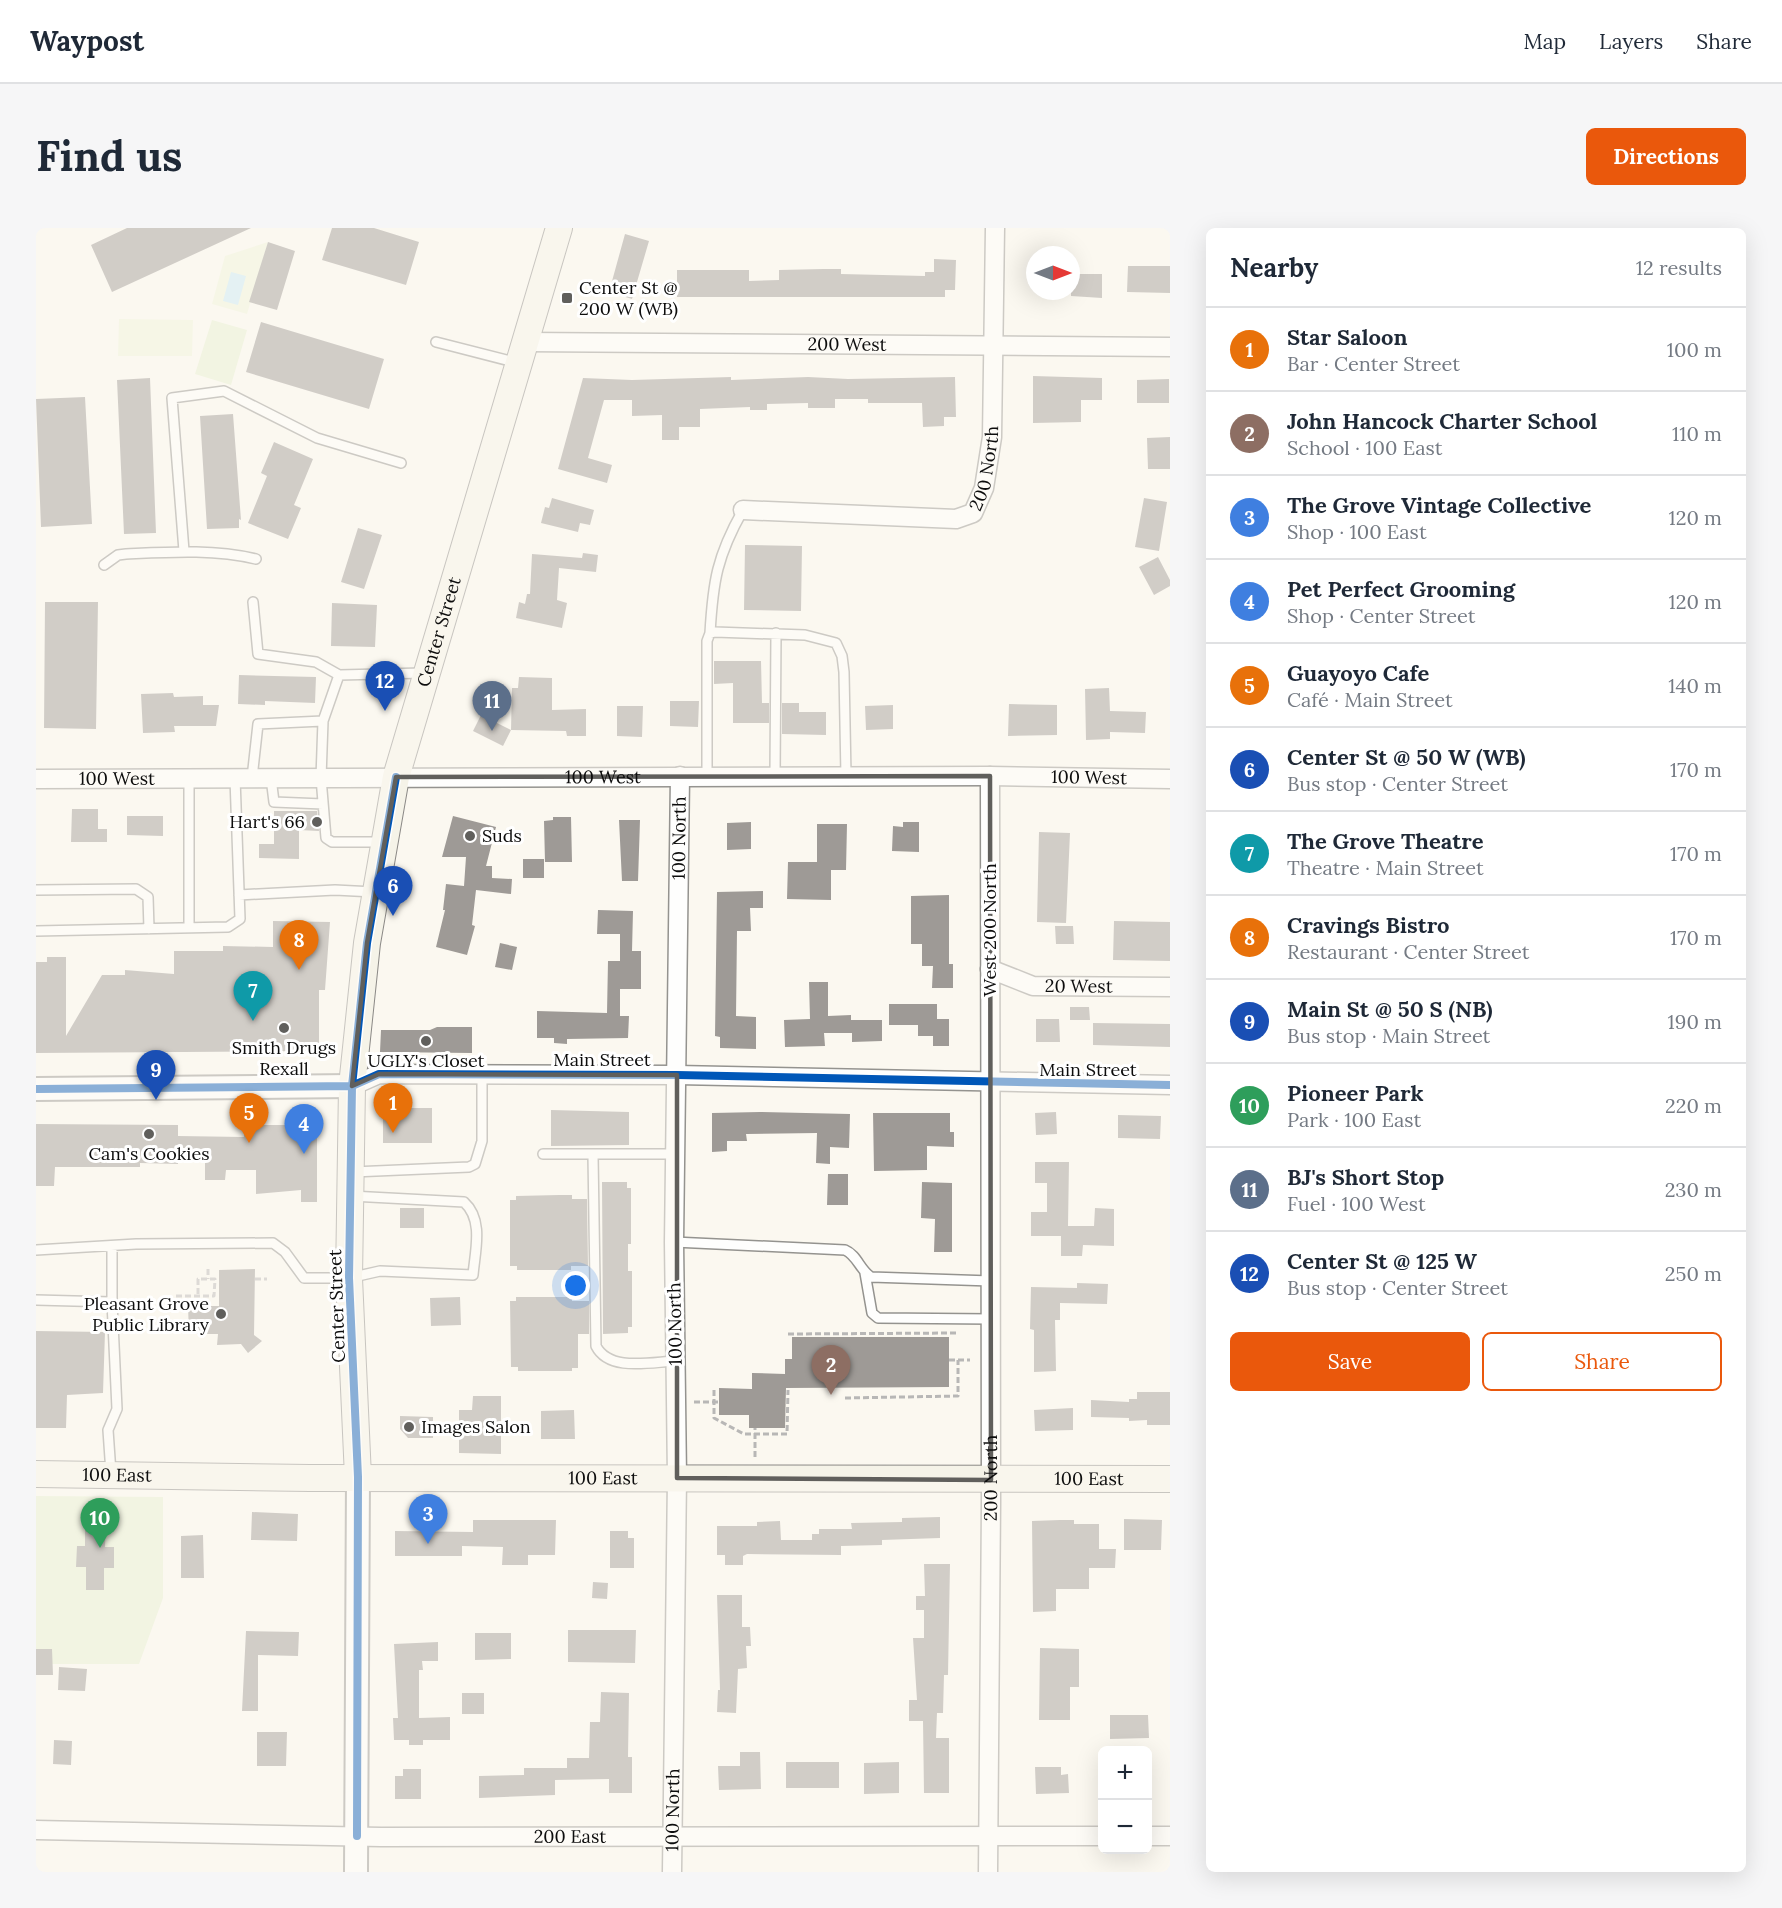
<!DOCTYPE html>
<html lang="en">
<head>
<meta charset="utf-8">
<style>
  body { margin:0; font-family:Lora,serif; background:#f6f6f7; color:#1f2937 }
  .controls { position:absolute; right:18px; bottom:18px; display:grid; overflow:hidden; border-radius:9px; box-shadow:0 6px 24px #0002 }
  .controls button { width:54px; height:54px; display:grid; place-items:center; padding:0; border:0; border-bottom:2px solid #e0e1e3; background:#fff; color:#1f2937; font:30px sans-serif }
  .compass { position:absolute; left:990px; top:18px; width:54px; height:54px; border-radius:50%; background:#fff; box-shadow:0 6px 24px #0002; rotate:90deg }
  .you { position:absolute; left:540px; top:1058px; width:21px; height:21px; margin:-15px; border:4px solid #fff; border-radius:50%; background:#1a73e8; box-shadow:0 0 0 9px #1a73e833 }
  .badge { display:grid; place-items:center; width:39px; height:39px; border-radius:50%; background:#ea580c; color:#fff; font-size:20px; font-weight:700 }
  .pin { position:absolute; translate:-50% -50px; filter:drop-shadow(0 2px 3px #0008) }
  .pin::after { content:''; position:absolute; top:32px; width:21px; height:18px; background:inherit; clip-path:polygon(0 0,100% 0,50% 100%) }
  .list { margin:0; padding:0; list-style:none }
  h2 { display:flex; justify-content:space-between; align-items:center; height:78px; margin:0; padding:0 24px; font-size:26px }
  h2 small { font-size:20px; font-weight:400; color:#747a83 }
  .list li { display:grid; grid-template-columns:39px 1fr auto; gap:18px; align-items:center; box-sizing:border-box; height:84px; padding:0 24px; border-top:2px solid #e0e1e3 }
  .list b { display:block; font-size:22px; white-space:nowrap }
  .list p { margin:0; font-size:20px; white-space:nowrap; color:#747a83 }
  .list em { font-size:20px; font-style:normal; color:#747a83 }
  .actions { display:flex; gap:12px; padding:18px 24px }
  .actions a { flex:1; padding:14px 0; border:2px solid #ea580c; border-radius:9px; text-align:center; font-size:21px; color:#ea580c }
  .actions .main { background:#ea580c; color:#fff }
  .map { position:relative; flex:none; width:1134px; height:1644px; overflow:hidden; border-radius:9px }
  header { display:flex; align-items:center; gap:36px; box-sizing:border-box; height:84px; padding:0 30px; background:#fff; border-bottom:2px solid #e0e1e3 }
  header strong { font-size:28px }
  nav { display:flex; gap:33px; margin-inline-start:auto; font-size:21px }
  .intro { display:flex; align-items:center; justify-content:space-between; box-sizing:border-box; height:144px; padding:0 36px }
  h1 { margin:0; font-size:42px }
  .button { padding:15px 27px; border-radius:9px; background:#ea580c; color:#fff; font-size:21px; font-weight:700 }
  main { display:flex; gap:36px; padding:0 36px }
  aside { flex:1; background:#fff; border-radius:9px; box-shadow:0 6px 24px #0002 }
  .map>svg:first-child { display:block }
  .green { fill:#e6f0d0 }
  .pitch { fill:#eff4da }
  .water { fill:#c7e9f5 }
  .building { fill:#9e9a96 }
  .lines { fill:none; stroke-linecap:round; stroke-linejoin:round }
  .service-casing { stroke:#94938f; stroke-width:12 }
  .minor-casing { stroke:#94938f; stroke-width:21 }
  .tertiary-casing { stroke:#94938f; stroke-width:26 }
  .secondary-casing { stroke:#8b8986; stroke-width:28 }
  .path { stroke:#b8b7b6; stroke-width:3; stroke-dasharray:6 3; stroke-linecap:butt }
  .service { stroke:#fefefd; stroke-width:9 }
  .minor { stroke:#fefefd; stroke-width:18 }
  .tertiary { stroke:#fefefd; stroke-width:22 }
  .secondary { stroke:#f5f3e8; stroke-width:26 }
  .cycleway-casing { stroke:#fff; stroke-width:11 }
  .cycleway { stroke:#0057b8; stroke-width:8 }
  .marked { fill:none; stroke:#605f5c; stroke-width:4.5; stroke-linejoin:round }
  .poi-dot { fill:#605f5c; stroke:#fff; stroke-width:2 }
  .labels { text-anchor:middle; stroke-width:6; stroke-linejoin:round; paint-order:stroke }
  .poi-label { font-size:18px; fill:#0d0d0d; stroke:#fff; text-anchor:start }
  .street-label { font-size:18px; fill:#0d0d0d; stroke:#fff }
</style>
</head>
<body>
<header>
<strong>Waypost</strong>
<nav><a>Map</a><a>Layers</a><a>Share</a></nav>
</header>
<div class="intro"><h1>Find us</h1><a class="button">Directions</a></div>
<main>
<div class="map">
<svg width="1134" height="1644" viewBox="0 0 1134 1644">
  <rect width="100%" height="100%" fill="#fbf8f0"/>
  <!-- green -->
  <path class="green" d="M176,92L211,102L195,157L159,146Z
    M0,1268L127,1269V1370L103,1436H0Z"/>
  <!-- pitch -->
  <path class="pitch" d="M232,14L211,86L176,76L189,28Z
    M83,91L157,92L156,128H82Z"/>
  <!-- water -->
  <path class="water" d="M195,44L210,48L202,77L187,73Z"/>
  <!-- building -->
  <path class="building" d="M91,0H215L76,64L55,17Z
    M296,0H338L383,14L370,57L286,32Z
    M589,6L613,13L596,71L573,64Z
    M232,14L259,23L241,82L213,74Z
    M898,31L920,32L919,62H909V69H641V42H713V53L743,52V42L787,41H805V46L889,48V44H898Z
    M1092,38H1134V65L1091,64Z
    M1035,46H1066V70L1035,68Z
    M225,94L348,131L333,181L210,144Z
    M997,148L1066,150V172H1045V194L997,195Z
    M695,149V152L772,149L812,151L919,149L920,189H908V198L887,199L886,175H832V171H799V180H772V175L731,176V182H714V179L664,181V199H643V212H626V187L596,188V172H568L552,230L576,237L571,255L522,241L547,150L596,152Z
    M114,150L120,305L88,306L81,152Z
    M1133,151V175H1101V152Z
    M49,169L56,296L5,299L0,171Z
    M197,186L205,292L203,291V300L171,301L164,188Z
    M1134,209V241H1112L1111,210Z
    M238,214L277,231L258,277L265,280L252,311L212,295L231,248L225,245Z
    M516,270L558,282L554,297L544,295L542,304L505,295L509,279L513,280Z
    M1108,270L1131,274L1123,323L1099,319Z
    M322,300L346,307L328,361L305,354Z
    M709,317L766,318L765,383L708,382Z
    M547,325L562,327L560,344L523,340L521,372L531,375L526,400L480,390L483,374L489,376L491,366H494L496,326L546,330Z
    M1122,329L1134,352V358L1118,367L1103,339Z
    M9,374H62L60,501L8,500Z
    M296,375L341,377L339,419L295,418Z
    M678,433H725L726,475H733V495H697V455L678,456Z
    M203,447L280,449L279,475L229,473V477L202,476Z
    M483,449L516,450V482L550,481V508H531L530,503L475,502L476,460H482Z
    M1073,460L1074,483L1110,484L1109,505L1074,504V511L1050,512L1049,461Z
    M137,465L138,469L167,468V477H183L180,498H138L139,504L107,505L105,466Z
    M634,473H663L662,499L634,498Z
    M746,475H763V484H790V507L746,506Z
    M973,476L1021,477V507L972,508Z
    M857,477V501L830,502L829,478Z
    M581,478H607L606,509L581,508Z
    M445,487L475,502L467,518L437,503Z
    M36,581H62V601H71V614H35Z
    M238,583H281L283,603L263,602V631L223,630V616H238Z
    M91,588H127V608L91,607Z
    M417,588L460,599L450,638H456V650L476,651L475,666L440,662L436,697L439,698L431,727L400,719L409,682H407L410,656L428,658L430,629H406Z
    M517,589H535L536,634H509L508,593L517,592Z
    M583,592H604L602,653H586Z
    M715,594V621L691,622V595Z
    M867,594H883V624L856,623L857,598L867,599Z
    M781,596H811L810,642H795V672L751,671L752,634H781Z
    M1003,604L1034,605L1030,695L1001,694Z
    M487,631H508V650H487Z
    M727,663V680H714L715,703H701L700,788L720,789V821L684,820V809L679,808L681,664Z
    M913,667V736H917V760H896L897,738H886V716H875V668Z
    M562,682L597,683L596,723H605V761H584V788H593L592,810L531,811V816L518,815V810H501V783L571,785L572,733H584V706H561Z
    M237,693L294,694L289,762H283V823L0,825V734H11V729H30V808L66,747H89V742L138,746V723H187V718L237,719Z
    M1078,693L1134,694V733L1077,732Z
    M1019,698H1037L1038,716H1020Z
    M464,715L481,719L476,742L459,739Z
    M773,754H792V788L815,787V792H846V813L816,814V805H788L789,818L749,819L748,792L774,791Z
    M853,776H901V791H913V818H897V808H882V797H853Z
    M1034,779H1053L1054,792H1034Z
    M1000,791H1023L1024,814H1000Z
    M1057,795L1134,796V819L1057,817Z
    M401,799H436V825L344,824L345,802H394Z
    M347,870H367V880H396V915H347Z
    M515,882L593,884V917L515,918Z
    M724,884L814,886L813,920L794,919V936L780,935L781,905L710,906L711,913H691V923L676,924V885Z
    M1020,884L1021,906L1000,907L999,885Z
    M837,885H914V904H918V919L891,918V942L838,943Z
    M1082,887L1125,888L1124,911L1082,910Z
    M0,896L142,897V908L208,909V897H281V974H265V962L220,966V942H190L189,952H169V929H142V936L104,935V939H19L18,958H0Z
    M999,934H1033L1032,998H1058L1059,980L1078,981V1018L1047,1017L1046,1028H1025V1008H995V984H1011V955H999Z
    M792,946H812V977H791Z
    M566,954H591V960H595V1016H592V1043H596V1099H592V1105L567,1106Z
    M886,954L916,955V1024H898L899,991L885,990Z
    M523,967H536V971H551L552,1038H535V1042H481V1038H474V972H480V968Z
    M364,980H388V1000H364Z
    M219,1041L218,1107L226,1113L212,1125L205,1116L181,1117L182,1106H153L152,1078H183V1042Z
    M1041,1055L1072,1056L1071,1076L1024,1075V1092H1019L1020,1143L998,1144V1102L994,1101L995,1059L1041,1060Z
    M424,1069L425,1097L395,1098L394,1070Z
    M480,1069H536V1073H553V1106H542V1140H536V1143H482V1139H475L474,1073H480Z
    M0,1103L69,1104L67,1165L31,1167L30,1200H0Z
    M756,1109H913V1159L750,1160L749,1200H713V1187H683V1160L716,1161V1145L749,1146V1131H756Z
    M1101,1164H1134V1197H1111V1192L1093,1193V1190L1055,1189V1172L1093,1174V1171H1101Z
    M437,1168H465V1226L423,1225V1182H436Z
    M1037,1180V1202L999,1203L998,1182Z
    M538,1182L539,1211H505V1183Z
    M364,1188L397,1189V1210H372L364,1201Z
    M216,1284L262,1286L261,1313L215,1312Z
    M904,1289V1310L846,1312V1317L805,1318V1327L711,1326L707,1328V1337H689V1327H681V1298H721V1294L744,1293L745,1312H776V1306H783V1301H816L815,1295L866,1294V1290Z
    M49,1290H70L69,1319H78V1340H68V1362H50V1339H40L41,1318H49Z
    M1088,1291L1126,1292L1125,1322H1088Z
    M437,1292H520L519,1327H492V1337H466L467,1319L426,1318V1328H359V1303L437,1304Z
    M1024,1292H1038V1296H1063V1321H1080L1079,1340H1053V1361H1020V1383L997,1384L996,1293Z
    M574,1303H592V1310H598V1340H574Z
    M167,1307L168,1350H145V1308Z
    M888,1336H914L912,1447H908L907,1485H901L900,1510H913V1565H888L887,1493H873V1472H881L877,1410H888V1382H880V1368H889Z
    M557,1354L572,1355L571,1371L556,1370Z
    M681,1367H706V1399H714L715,1418H710L711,1440L702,1441L700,1485L681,1484L682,1462H684Z
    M532,1402H600L599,1435L532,1434Z
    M210,1403L263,1404L262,1428L222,1427V1483H206Z
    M439,1405H475V1431L439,1432Z
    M402,1414V1433H386L387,1442H383V1490L414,1489V1512H387V1517H373V1512H358L357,1490H362L358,1416Z
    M1004,1420L1043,1421V1459H1034V1492H1003Z
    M0,1421H16L17,1447H0Z
    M23,1439L51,1441L49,1463L22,1462Z
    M565,1464L593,1465L592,1529H596V1565H573V1551L519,1552V1567L443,1570V1548L488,1547V1540H531V1530H553L554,1494H564Z
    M426,1465H448V1486H426Z
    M1074,1487H1112L1113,1510L1074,1511Z
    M221,1504H251L250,1538H221Z
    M18,1512L36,1513L35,1537L17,1536Z
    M704,1524H724L725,1561L683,1562L682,1538H704Z
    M750,1534H803V1560H750Z
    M863,1534V1565L828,1566V1535Z
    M999,1539H1025V1547L1032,1546L1033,1565L1000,1566Z
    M367,1541H385V1571H359V1548H367Z"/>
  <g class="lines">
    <defs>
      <path id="service" d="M400,114L482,135
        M148,323L136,170L188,163L281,210L365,235
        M68,337L82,327L90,326C134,324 177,321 220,331
        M217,374L222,426L280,434L303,447
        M674,405C677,353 681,328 707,282
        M671,548V413L674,405L679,404L769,407L800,415L806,428L808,444L810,548
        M739,548L740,405
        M153,550V700
        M216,550L222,496L287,493
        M235,550L238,574L287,576
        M347,614H296L290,610L285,550L287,493L303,447L387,445
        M0,662L100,661L112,669L113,701
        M203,667L299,662L338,664
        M0,703L192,699L204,691L199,550
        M507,926H640
        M557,927L560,1118C573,1144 615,1134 639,1133
        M317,944L433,939L439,936L446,913V846
        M638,1014L809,1022C821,1027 824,1042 835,1049L955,1053
        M76,1018V1074
        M0,1022L100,1016L237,1015L249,1024L268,1050H313L344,1043L437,1047C439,1023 448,992 428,974L315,968
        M829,1045L836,1085L842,1090L955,1091
        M0,1072L76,1074L81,1181L72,1202L75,1245"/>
      <g id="minor">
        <path id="s1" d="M489,114L1134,119"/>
        <path id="s2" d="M707,282L920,291L937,285L948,260L956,209L959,0"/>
        <path id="s3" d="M0,551L954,548L1134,551"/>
        <path id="s4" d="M954,741L997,758L1134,759"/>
        <path d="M316,858L343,846L641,847L1134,857"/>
        <path id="s5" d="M0,1602L345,1609L1066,1608"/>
        <path d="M1112,1608H1134"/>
        <path id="s6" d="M636,1644L641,1250L638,1014L644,548"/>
        <path id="s7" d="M952,1644L955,1274L954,548"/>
      </g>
      <path id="tertiary" d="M0,861L316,858
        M320,1644L322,1249"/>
      <g id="secondary">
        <path id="s8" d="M0,1246L274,1250L1134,1251"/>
        <path id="s9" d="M322,1249L313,1050L316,858L331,715L360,549L523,0"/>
      </g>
    </defs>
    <!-- service casing -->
    <use href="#service" class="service-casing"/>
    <!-- minor casing -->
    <use href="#minor" class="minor-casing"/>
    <!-- tertiary casing -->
    <use href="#tertiary" class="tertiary-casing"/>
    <!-- secondary casing -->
    <use href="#secondary" class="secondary-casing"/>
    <!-- path -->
    <path class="path" d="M172,1041V1051
      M219,1051H231
      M140,1068H178L179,1051H162V1068
      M141,1094L152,1093
      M752,1106L921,1105
      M913,1132H934
      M678,1162V1190L708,1206H751L752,1162
      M809,1170L922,1168V1132
      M658,1174H683
      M719,1229V1200"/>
    <!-- service -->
    <use href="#service" class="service"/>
    <!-- minor -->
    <use href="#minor" class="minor"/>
    <!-- tertiary -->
    <use href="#tertiary" class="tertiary"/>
    <!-- secondary -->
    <use href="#secondary" class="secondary"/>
    <defs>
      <path id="cycleway" d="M0,861L316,858L343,846L641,847L1134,857
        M321,1608L322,1249L313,1050L316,858L331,715L360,549"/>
    </defs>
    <!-- cycleway casing -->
    <use href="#cycleway" class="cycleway-casing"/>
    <!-- cycleway -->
    <use href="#cycleway" class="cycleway"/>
  </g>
  <!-- marked area -->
  <path d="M0 0H1134V1644H0ZM954,548L955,1252L641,1250V847L343,846L316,858L331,715L360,549Z" fill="#fbf8f0" fill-opacity=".55" fill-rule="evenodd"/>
  <path class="marked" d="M954,548L955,1252L641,1250V847L343,846L316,858L331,715L360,549Z"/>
  <!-- markers -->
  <g class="poi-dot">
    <rect x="525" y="64" width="12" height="12" rx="3"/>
    <circle cx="281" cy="594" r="6"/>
    <circle cx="434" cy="608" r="6"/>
    <circle cx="248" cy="800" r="6"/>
    <circle cx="390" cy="813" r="6"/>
    <circle cx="113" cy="906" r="6"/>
    <circle cx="185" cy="1086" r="6"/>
    <circle cx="373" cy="1199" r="6"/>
  </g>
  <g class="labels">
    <!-- poi labels -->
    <g class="poi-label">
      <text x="543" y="66">Center St @<tspan x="543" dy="21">200 W (WB)</tspan></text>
      <text x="269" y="600" text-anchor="end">Hart's 66</text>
      <text x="446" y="614">Suds</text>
      <text x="248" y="826" text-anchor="middle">Smith Drugs<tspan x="248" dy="21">Rexall</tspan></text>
      <text x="390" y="839" text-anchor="middle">UGLY's Closet</text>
      <text x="113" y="932" text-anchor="middle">Cam's Cookies</text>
      <text x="173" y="1082" text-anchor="end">Pleasant Grove<tspan x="173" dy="21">Public Library</tspan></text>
      <text x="385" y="1205">Images Salon</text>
    </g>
    <!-- street labels -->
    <g class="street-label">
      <text dy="6" stroke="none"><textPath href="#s1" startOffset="322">200 West</textPath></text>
      <text dy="6" stroke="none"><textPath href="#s2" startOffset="278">200 North</textPath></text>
      <text dy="6" stroke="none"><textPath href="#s9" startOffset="855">Center Street</textPath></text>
      <text dy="6" stroke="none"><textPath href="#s3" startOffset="567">100 West</textPath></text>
      <text dy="6" stroke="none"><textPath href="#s3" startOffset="1053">100 West</textPath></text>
      <text dy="6" stroke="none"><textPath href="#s3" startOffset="81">100 West</textPath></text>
      <text dy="6" stroke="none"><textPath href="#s6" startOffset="1034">100 North</textPath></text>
      <text transform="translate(954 702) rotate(-90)" y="6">West 200 North</text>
      <text dy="6" stroke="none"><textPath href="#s4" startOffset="92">20 West</textPath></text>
      <text x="566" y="838">Main Street</text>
      <text x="1052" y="848">Main Street</text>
      <text transform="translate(301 1078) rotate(-92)" y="6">Center Street</text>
      <text transform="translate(639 1096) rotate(-91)" y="6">100 North</text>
      <text dy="6" stroke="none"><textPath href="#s8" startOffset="81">100 East</textPath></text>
      <text dy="6" stroke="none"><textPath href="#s8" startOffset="567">100 East</textPath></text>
      <text dy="6" stroke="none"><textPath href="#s7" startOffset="394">200 North</textPath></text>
      <text dy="6" stroke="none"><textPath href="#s8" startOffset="1053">100 East</textPath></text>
      <text dy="6" stroke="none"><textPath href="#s6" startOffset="62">100 North</textPath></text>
      <text dy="6" stroke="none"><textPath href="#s5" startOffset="534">200 East</textPath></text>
    </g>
  </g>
</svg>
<div class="controls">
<button>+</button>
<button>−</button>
</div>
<svg class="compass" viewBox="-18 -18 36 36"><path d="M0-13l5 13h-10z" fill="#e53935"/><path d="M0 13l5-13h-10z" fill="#747a83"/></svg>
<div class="you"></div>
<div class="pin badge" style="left:357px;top:905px;background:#e8710a">1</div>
<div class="pin badge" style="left:795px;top:1167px;background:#8d6e63">2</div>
<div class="pin badge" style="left:392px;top:1316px;background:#3f7fe0">3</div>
<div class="pin badge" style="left:268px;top:926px;background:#3f7fe0">4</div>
<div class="pin badge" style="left:213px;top:915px;background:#e8710a">5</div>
<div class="pin badge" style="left:357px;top:688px;background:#1a4fb4">6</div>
<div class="pin badge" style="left:217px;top:793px;background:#0f9aa8">7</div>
<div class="pin badge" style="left:263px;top:742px;background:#e8710a">8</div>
<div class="pin badge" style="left:120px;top:872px;background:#1a4fb4">9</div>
<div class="pin badge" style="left:64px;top:1320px;background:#2e9e5b">10</div>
<div class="pin badge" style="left:456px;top:503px;background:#5c6f8a">11</div>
<div class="pin badge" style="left:349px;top:483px;background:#1a4fb4">12</div>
</div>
<aside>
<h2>Nearby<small>12 results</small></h2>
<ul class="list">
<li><span class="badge" style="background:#e8710a">1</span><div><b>Star Saloon</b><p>Bar · Center Street</p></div><em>100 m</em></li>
<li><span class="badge" style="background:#8d6e63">2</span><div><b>John Hancock Charter School</b><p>School · 100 East</p></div><em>110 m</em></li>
<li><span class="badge" style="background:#3f7fe0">3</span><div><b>The Grove Vintage Collective</b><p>Shop · 100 East</p></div><em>120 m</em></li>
<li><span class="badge" style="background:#3f7fe0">4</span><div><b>Pet Perfect Grooming</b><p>Shop · Center Street</p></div><em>120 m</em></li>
<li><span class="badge" style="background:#e8710a">5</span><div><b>Guayoyo Cafe</b><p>Café · Main Street</p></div><em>140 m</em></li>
<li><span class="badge" style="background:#1a4fb4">6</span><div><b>Center St @ 50 W (WB)</b><p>Bus stop · Center Street</p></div><em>170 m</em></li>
<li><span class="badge" style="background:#0f9aa8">7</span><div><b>The Grove Theatre</b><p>Theatre · Main Street</p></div><em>170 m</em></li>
<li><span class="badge" style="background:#e8710a">8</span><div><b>Cravings Bistro</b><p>Restaurant · Center Street</p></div><em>170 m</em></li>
<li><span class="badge" style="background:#1a4fb4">9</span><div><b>Main St @ 50 S (NB)</b><p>Bus stop · Main Street</p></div><em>190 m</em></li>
<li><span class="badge" style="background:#2e9e5b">10</span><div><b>Pioneer Park</b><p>Park · 100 East</p></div><em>220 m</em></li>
<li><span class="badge" style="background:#5c6f8a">11</span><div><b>BJ's Short Stop</b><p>Fuel · 100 West</p></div><em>230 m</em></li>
<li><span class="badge" style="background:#1a4fb4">12</span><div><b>Center St @ 125 W</b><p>Bus stop · Center Street</p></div><em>250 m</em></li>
</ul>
<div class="actions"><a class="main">Save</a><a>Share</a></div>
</aside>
</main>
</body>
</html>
